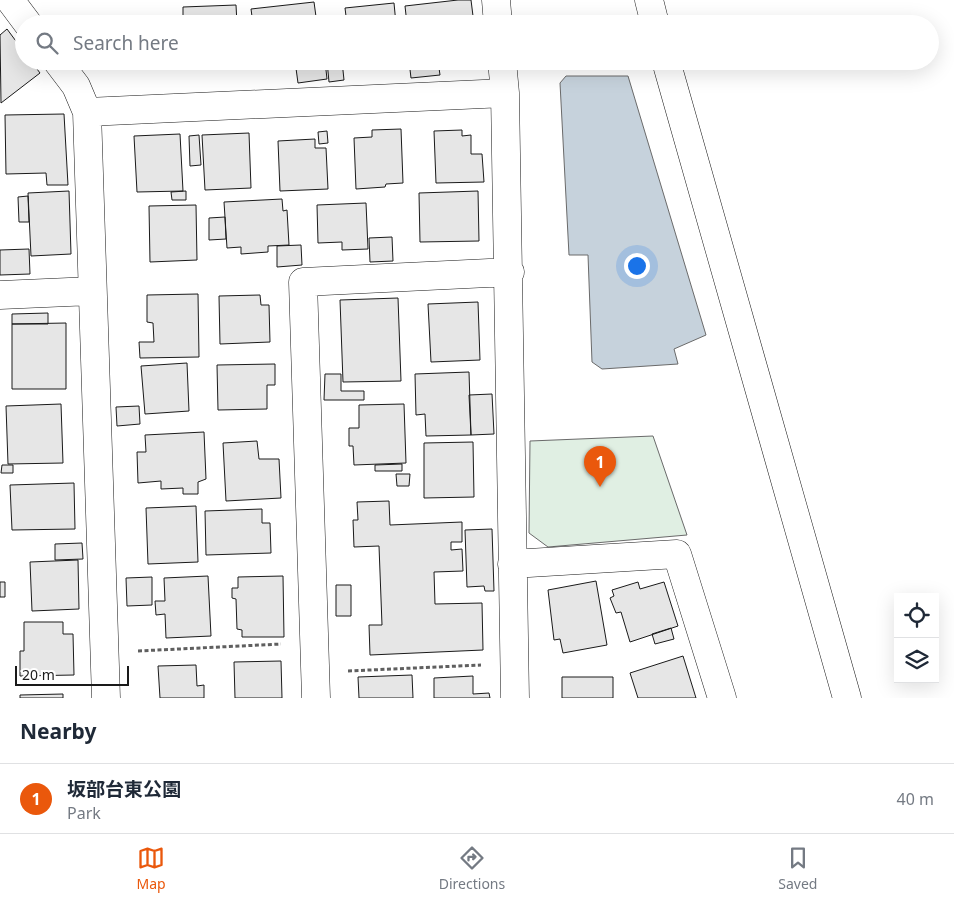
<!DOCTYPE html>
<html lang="en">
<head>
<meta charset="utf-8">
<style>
  body { margin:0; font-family:"Noto Sans","Noto Sans JP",sans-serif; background:#f2f2f3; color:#1f2937 }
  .controls { position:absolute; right:15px; bottom:15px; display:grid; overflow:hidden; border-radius:0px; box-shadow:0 5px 20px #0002 }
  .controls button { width:45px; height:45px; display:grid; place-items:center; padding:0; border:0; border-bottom:1px solid #e0e1e3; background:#fff; color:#1f2937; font:25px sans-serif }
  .scale { position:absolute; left:15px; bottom:12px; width:114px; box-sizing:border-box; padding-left:5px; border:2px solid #1a1a1a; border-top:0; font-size:14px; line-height:18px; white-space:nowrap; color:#1a1a1a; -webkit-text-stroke:4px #fff; paint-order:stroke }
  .you { position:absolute; left:636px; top:265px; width:18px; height:18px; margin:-12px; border:4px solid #fff; border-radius:50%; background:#1a73e8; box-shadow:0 0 0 8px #1a73e833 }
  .badge { display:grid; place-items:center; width:32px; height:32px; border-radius:50%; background:#ea580c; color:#fff; font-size:16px; font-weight:700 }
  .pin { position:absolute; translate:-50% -41px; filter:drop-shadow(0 1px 2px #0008) }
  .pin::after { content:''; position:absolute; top:26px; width:18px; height:15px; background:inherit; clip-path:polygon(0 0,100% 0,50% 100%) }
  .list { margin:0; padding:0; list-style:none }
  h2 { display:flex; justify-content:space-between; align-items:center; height:65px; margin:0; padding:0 20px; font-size:21px }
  h2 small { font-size:16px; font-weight:400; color:#747a83 }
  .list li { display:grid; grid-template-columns:32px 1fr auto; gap:15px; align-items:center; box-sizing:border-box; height:70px; padding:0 20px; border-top:1px solid #e0e1e3 }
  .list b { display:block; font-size:19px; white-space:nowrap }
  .list p { margin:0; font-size:16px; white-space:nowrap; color:#747a83 }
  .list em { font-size:16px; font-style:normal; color:#747a83 }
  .icon { flex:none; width:28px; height:28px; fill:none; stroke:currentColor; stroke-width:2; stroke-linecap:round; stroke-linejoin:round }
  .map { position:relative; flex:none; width:954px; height:698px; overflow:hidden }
  .search { position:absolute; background:#fff; box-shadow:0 5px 20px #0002; left:15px; right:15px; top:15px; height:55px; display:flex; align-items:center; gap:12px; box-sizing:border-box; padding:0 18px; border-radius:28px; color:#747a83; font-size:19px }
  .sheet { height:135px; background:#fff }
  nav { display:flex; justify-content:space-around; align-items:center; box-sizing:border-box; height:70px; border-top:1px solid #e0e1e3; background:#fff; font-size:14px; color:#747a83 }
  nav a { display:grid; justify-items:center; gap:2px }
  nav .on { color:#ea580c }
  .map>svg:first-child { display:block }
  .green { fill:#e0efe3; stroke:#6a6a6a }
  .water { fill:#c6d2dc; stroke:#6a6a6a }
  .building { fill:#e6e6e6; stroke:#1a1a1a }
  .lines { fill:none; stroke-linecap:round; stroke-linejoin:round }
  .minor-casing { stroke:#1a1a1a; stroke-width:29 }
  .path { stroke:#5f5f5f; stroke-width:3; stroke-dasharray:4 2.5; stroke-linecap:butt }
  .minor { stroke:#fff; stroke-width:28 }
</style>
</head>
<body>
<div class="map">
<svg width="954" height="698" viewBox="0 0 954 698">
  <rect width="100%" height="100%" fill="#fff"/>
  <!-- green -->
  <path class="green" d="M653,436L687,535L548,547L529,533L530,441Z"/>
  <!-- water -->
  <path class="water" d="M566,76H628L706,335L674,349L678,364L602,369L592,362L588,255H569L560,83Z"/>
  <!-- building -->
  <path class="building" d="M458,0H471L474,24H407L405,6Z
    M314,2L317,24H253L251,9Z
    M394,3L396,24H347L345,8Z
    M236,5L237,24H183V7Z
    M7,29L24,52V61H31L40,73L1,103L0,35Z
    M295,61H325L327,79L298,83Z
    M327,61H342L344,80L329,82Z
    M409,61H438L440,75L411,78Z
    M64,114L68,185H47L46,173L6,174L5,115Z
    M401,129L403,183L386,184L385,187L356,189L354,138L372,137V130Z
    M462,130V136L471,135V154H482L484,182L436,183L434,131Z
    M327,131L328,143L319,144L318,132Z
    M249,133L251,188L205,190L202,135Z
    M180,134L183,191L137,192L134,136Z
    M199,135L201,165L190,166L189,136Z
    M315,139V148H326L328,189L280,191L278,141Z
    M69,191L71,254L31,256L28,193Z
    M186,191V200H172L171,192Z
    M478,191L479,241L420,242L419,193Z
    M28,196L29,222H19L18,197Z
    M282,199L283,211L287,210L289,245L268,246V252L241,254V247L227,248L224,202Z
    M366,203L368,249L342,250V242L318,243L317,205Z
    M196,205L197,260L150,262L149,206Z
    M225,217L226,239L209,240V218Z
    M392,237L393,261L370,262L369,238Z
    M301,245L302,265L277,267V246Z
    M29,249L30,274L0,275V250Z
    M198,294L199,357L140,358L139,342H154L153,323L147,322V295Z
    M260,295L261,305H269L270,342L220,344L219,296Z
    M398,298L401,381L343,382L340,300Z
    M478,302L480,360L431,362L428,304Z
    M48,313V324H12V314Z
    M66,323V389H12V324Z
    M187,363L189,411L145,414L141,366Z
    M275,364V385H267V409L218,410L217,365Z
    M469,372L471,435L426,436L425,414L416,415L415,374Z
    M325,374H341V391H364V400H324Z
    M492,394L494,434L471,435L469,395Z
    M61,404L63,463L8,464L6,406Z
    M404,404L406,463L354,465L353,446H349V428H359V405Z
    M139,406L140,424L117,426L116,407Z
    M204,432L206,479L198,482V494H183V488L161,489V481L138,483L137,452H146L145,435Z
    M257,441L259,459H279L281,498L226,501L223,443Z
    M473,442L474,497L424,498V443Z
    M402,464V471H375V465Z
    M2,465H13V473H1Z
    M396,474H410L409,486H397Z
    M74,483L75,529L12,530L10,485Z
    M389,501L390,525L462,522V542H451V550L462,549L463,571L434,572L435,604L482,603L483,650L370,655L369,625H382L379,546L354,547L353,520H358L357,502Z
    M196,506L198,562L148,564L146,508Z
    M262,509V523H270L271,553L206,555L205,511Z
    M492,529L494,591H485L484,586L467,587L465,530Z
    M82,543L83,559L55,560V544Z
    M78,560L79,609L32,611L30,562Z
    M208,576L211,636L166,638L165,614L156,615L155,601H165L164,578Z
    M283,576L284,637H242V630L237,629L236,599L232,598V588H238V577Z
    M152,577V605L127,606L126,578Z
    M596,581L607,645L563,653L560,639L554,640L548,590Z
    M0,582H5V597H0Z
    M638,582L640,589L664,582L678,626L630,642L621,612L616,613L610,598L614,596L612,590Z
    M336,585H351V616H336Z
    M24,622H63V634H73L74,675L20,676V651H24Z
    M671,628L674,639L655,644L652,634Z
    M683,656L696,698H638L630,673Z
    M281,661L282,698H235L234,662Z
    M196,665L197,686L204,685V698H160L158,666Z
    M412,675L413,698H359L358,677Z
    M473,676V694L489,693L490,698H434V678Z
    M562,677H613V698H562Z
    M63,694V698H20V695Z"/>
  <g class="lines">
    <defs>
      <path id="minor" d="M10,0L28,24
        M496,0L498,24
        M649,0L655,24
        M57,61L76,86L87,112L106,698
        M502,61L505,93
        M666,61L847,698
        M87,112L505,93L515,698
        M0,295L92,291
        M512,564L677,554L722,698
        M316,698L303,282L510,272"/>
    </defs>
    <!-- minor casing -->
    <use href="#minor" class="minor-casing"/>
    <!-- path -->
    <path class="path" d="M138,651L281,644
      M348,671L481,665"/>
    <!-- minor -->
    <use href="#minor" class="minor"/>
  </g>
</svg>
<div class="controls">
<button><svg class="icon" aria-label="locate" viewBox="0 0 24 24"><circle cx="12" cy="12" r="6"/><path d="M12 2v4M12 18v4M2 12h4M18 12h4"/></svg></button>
<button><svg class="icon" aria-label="layers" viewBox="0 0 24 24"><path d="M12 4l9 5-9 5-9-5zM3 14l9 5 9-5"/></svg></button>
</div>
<div class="scale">20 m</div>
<div class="you"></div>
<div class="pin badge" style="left:600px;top:487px">1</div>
<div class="search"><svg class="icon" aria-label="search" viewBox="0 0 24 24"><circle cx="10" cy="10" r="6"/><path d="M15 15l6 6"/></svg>Search here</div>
</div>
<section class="sheet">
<h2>Nearby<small></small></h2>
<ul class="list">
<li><span class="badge">1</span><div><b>坂部台東公園</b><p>Park</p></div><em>40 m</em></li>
</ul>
</section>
<nav>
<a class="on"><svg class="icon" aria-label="map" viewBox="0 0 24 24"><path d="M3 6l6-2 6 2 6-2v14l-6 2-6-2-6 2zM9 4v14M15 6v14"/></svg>Map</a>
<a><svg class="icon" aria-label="directions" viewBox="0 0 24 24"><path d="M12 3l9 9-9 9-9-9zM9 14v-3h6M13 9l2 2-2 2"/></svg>Directions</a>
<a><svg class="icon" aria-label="saved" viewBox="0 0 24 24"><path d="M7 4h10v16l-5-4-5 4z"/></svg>Saved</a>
</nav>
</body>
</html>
